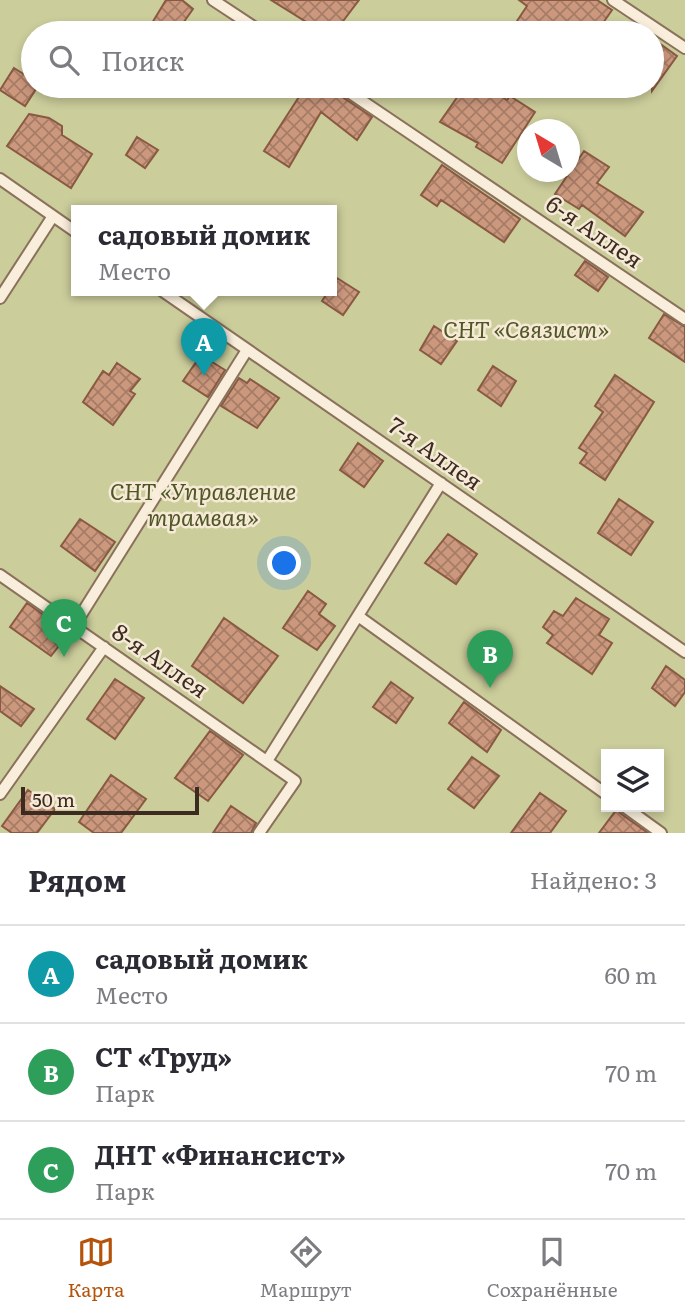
<!DOCTYPE html>
<html lang="ru">
<head>
<meta charset="utf-8">
<style>
  body { margin:0; font-family:Literata,serif; background:#f7f7f7; color:#2b2b33 }
  .controls { position:absolute; right:21px; bottom:21px; display:grid; overflow:hidden; border-radius:0px; box-shadow:0 4px 10px #0003 }
  .controls button { width:63px; height:63px; display:grid; place-items:center; padding:0; border:0; border-bottom:2px solid #e1e1e2; background:#fff; color:#2b2b33; font:35px sans-serif }
  .compass { position:absolute; left:517px; top:119px; width:63px; height:63px; border-radius:50%; background:#fff; box-shadow:0 4px 10px #0003; rotate:322deg }
  .scale { position:absolute; left:21px; bottom:18px; width:178px; box-sizing:border-box; padding-left:7px; border:4px solid #3b2b20; border-top:0; font-size:19px; line-height:24px; white-space:nowrap; color:#3b2b20; -webkit-text-stroke:5px #f6ead7; paint-order:stroke }
  .you { position:absolute; left:285px; top:564px; width:24px; height:24px; margin:-18px; border:5px solid #fff; border-radius:50%; background:#1a73e8; box-shadow:0 0 0 10px #1a73e833 }
  .badge { display:grid; place-items:center; width:46px; height:46px; border-radius:50%; background:#b45309; color:#fff; font-size:23px; font-weight:700 }
  .pin { position:absolute; translate:-50% -58px; filter:drop-shadow(0 2px 4px #0008) }
  .pin::after { content:''; position:absolute; top:37px; width:24px; height:21px; background:inherit; clip-path:polygon(0 0,100% 0,50% 100%) }
  .popup { position:absolute; left:71px; top:205px; width:266px; height:91px; box-sizing:border-box; display:grid; place-content:center; border-radius:0px; background:#fff; filter:drop-shadow(0 2px 5px #0005); font-size:23px; white-space:nowrap; color:#7c7c81 }
  .popup b { font-size:26px; color:#2b2b33 }
  .popup::after { content:''; position:absolute; left:50%; top:100%; margin-left:-14px; border:14px solid transparent; border-top-color:#fff }
  .list { margin:0; padding:0; list-style:none }
  h2 { display:flex; justify-content:space-between; align-items:center; height:91px; margin:0; padding:0 28px; font-size:30px }
  h2 small { font-size:23px; font-weight:400; color:#7c7c81 }
  .list li { display:grid; grid-template-columns:46px 1fr auto; gap:21px; align-items:center; box-sizing:border-box; height:98px; padding:0 28px; border-top:2px solid #e1e1e2 }
  .list b { display:block; font-size:26px; white-space:nowrap }
  .list p { margin:0; font-size:23px; white-space:nowrap; color:#7c7c81 }
  .list em { font-size:23px; font-style:normal; color:#7c7c81 }
  .icon { flex:none; width:38px; height:38px; fill:none; stroke:currentColor; stroke-width:2; stroke-linecap:round; stroke-linejoin:round }
  .map { position:relative; flex:none; width:685px; height:833px; overflow:hidden }
  .search { position:absolute; background:#fff; box-shadow:0 4px 10px #0003; left:21px; right:21px; top:21px; height:77px; display:flex; align-items:center; gap:18px; box-sizing:border-box; padding:0 24px; border-radius:38px; color:#7c7c81; font-size:26px }
  .sheet { height:385px; background:#fff }
  nav { display:flex; justify-content:space-around; align-items:center; box-sizing:border-box; height:98px; border-top:2px solid #e1e1e2; background:#fff; font-size:19px; color:#7c7c81 }
  nav a { display:grid; justify-items:center; gap:4px }
  nav .on { color:#b45309 }
  .map>svg:first-child { display:block }
  .garden { fill:#cbcd9b; fill-rule:evenodd }
  .building { fill:url(#building-cross-hatch); stroke:#8a5942; stroke-width:2 }
  .lines { fill:none; stroke-linecap:round; stroke-linejoin:round }
  .lane-casing { stroke:#8a715c; stroke-width:14 }
  .lane { stroke:#f9eedb; stroke-width:10 }
  .labels { text-anchor:middle; stroke-width:5; stroke-linejoin:round; paint-order:stroke }
  .street-label { font-size:23px; fill:#3b2b20; stroke:#f6ead7 }
  .park-label { font-size:23px; font-style:italic; fill:#4f5726; stroke:#f6ead7 }
</style>
</head>
<body>
<div class="map">
<svg width="685" height="833" viewBox="0 0 685 833">
  <defs>
    <pattern id="building-cross-hatch" width="8" height="8" patternUnits="userSpaceOnUse" patternTransform="scale(1.75)"><rect width="8" height="8" fill="#cc987d"/><path d="M0 0l8 8M0 8l8-8" fill="none" stroke="#a77c66"/></pattern>
  </defs>
  <rect width="100%" height="100%" fill="#efe0c7"/>
  <!-- garden -->
  <path class="garden" d="M0,0H685V833H0ZM33,33H652V86H33ZM528,130H570V172H528ZM76,210H332V290H76ZM606,754H659V807H606Z"/>
  <!-- building -->
  <path class="building" d="M166,0H182L193,9L176,33H146Z
    M271,0H359L334,33H324Z
    M519,0H597L612,10L596,33H566L549,22L542,33H509L527,6Z
    M659,43L677,56L652,91V54Z
    M14,68L33,80V86H38L25,106L0,90Z
    M306,86H326L372,117L357,140L321,112L289,167L264,151Z
    M465,86H485L507,100L510,96L535,112L502,163L476,147L478,143L440,122Z
    M29,114L49,118L62,126V135L92,154L71,188L7,146Z
    M137,137L158,150L145,168L126,155Z
    M584,151L609,167L597,183L643,212L625,236L582,205L579,209L555,194Z
    M442,165L520,219L504,242L441,200L437,206L421,195Z
    M585,261L608,277L598,291L575,275Z
    M337,278L359,292L343,315L322,301Z
    M664,314L685,327V362L649,338Z
    M434,326L457,341L441,364L420,350Z
    M201,355L225,370L208,397L183,381Z
    M117,363L140,379L130,391L135,394L113,425L83,402L103,371L109,375Z
    M493,366L516,381L501,406L478,390Z
    M615,375L654,402L605,480L580,463L587,453L579,448L603,412L595,406Z
    M239,378L247,383L250,379L279,398L257,428L221,406Z
    M358,443L383,461L364,487L340,470Z
    M619,499L653,522L631,555L598,533Z
    M80,519L115,542L95,571L61,546Z
    M448,534L477,554L456,584L425,563Z
    M308,591L326,604L319,614L335,626L317,650L283,628Z
    M576,598L609,619L599,635L612,643L592,674L547,643L553,635L543,627L554,611L563,616Z
    M27,603L69,633L51,656L10,627Z
    M224,618L278,656L243,703L192,666Z
    M666,666L685,680V692L675,706L652,688Z
    M115,679L144,698L115,739L87,719Z
    M391,682L413,698L396,723L373,707Z
    M0,686L34,709L21,726L0,711Z
    M464,702L501,730L487,752L449,723Z
    M210,731L243,755L208,801L175,778Z
    M472,757L499,776L474,808L448,789Z
    M111,775L146,799L121,833H94L79,822Z
    M28,790L55,809L37,833H12L2,826Z
    M540,793L566,811L550,833H511Z
    M231,806L256,823L251,833H213Z
    M617,809L620,813L648,833H599Z"/>
  <g class="lines">
    <defs>
      <path id="lane" d="M213,0L263,33
        M613,0L685,48
        M340,86L685,319
        M0,179L76,232
        M161,290L685,652
        M0,298L53,216
        M0,575L295,781L259,833
        M358,616L606,794
        M74,626L247,350
        M267,761L441,483
        M0,794L104,647
        M625,807L661,833"/>
    </defs>
    <!-- lane casing -->
    <use href="#lane" class="lane-casing"/>
    <!-- lane -->
    <use href="#lane" class="lane"/>
  </g>
  <g class="labels">
    <!-- street labels -->
    <g class="street-label">
      <text transform="translate(594 232) rotate(34)" y="8">6-я Аллея</text>
      <text transform="translate(435 454) rotate(35)" y="8">7-я Аллея</text>
      <text transform="translate(160 661) rotate(35)" y="8">8-я Аллея</text>
    </g>
    <!-- park labels -->
    <g class="park-label">
      <text x="526" y="338">СНТ «Связист»</text>
      <text x="203" y="500">СНТ «Управление<tspan x="203" dy="26">трамвая»</tspan></text>
    </g>
  </g>
</svg>
<div class="controls">
<button><svg class="icon" aria-label="layers" viewBox="0 0 24 24"><path d="M12 4l9 5-9 5-9-5zM3 14l9 5 9-5"/></svg></button>
</div>
<svg class="compass" viewBox="-18 -18 36 36"><path d="M0-13l5 13h-10z" fill="#e53935"/><path d="M0 13l5-13h-10z" fill="#7c7c81"/></svg>
<div class="scale">50 m</div>
<div class="you"></div>
<div class="pin badge" style="left:204px;top:376px;background:#0f9aa8">A</div>
<div class="popup"><b>садовый домик</b>Место</div>
<div class="pin badge" style="left:490px;top:688px;background:#2e9e5b">B</div>
<div class="pin badge" style="left:64px;top:657px;background:#2e9e5b">C</div>
<div class="search"><svg class="icon" aria-label="search" viewBox="0 0 24 24"><circle cx="10" cy="10" r="6"/><path d="M15 15l6 6"/></svg>Поиск</div>
</div>
<section class="sheet">
<h2>Рядом<small>Найдено: 3</small></h2>
<ul class="list">
<li><span class="badge" style="background:#0f9aa8">A</span><div><b>садовый домик</b><p>Место</p></div><em>60 m</em></li>
<li><span class="badge" style="background:#2e9e5b">B</span><div><b>СТ «Труд»</b><p>Парк</p></div><em>70 m</em></li>
<li><span class="badge" style="background:#2e9e5b">C</span><div><b>ДНТ «Финансист»</b><p>Парк</p></div><em>70 m</em></li>
</ul>
</section>
<nav>
<a class="on"><svg class="icon" aria-label="map" viewBox="0 0 24 24"><path d="M3 6l6-2 6 2 6-2v14l-6 2-6-2-6 2zM9 4v14M15 6v14"/></svg>Карта</a>
<a><svg class="icon" aria-label="directions" viewBox="0 0 24 24"><path d="M12 3l9 9-9 9-9-9zM9 14v-3h6M13 9l2 2-2 2"/></svg>Маршрут</a>
<a><svg class="icon" aria-label="saved" viewBox="0 0 24 24"><path d="M7 4h10v16l-5-4-5 4z"/></svg>Сохранённые</a>
</nav>
</body>
</html>
